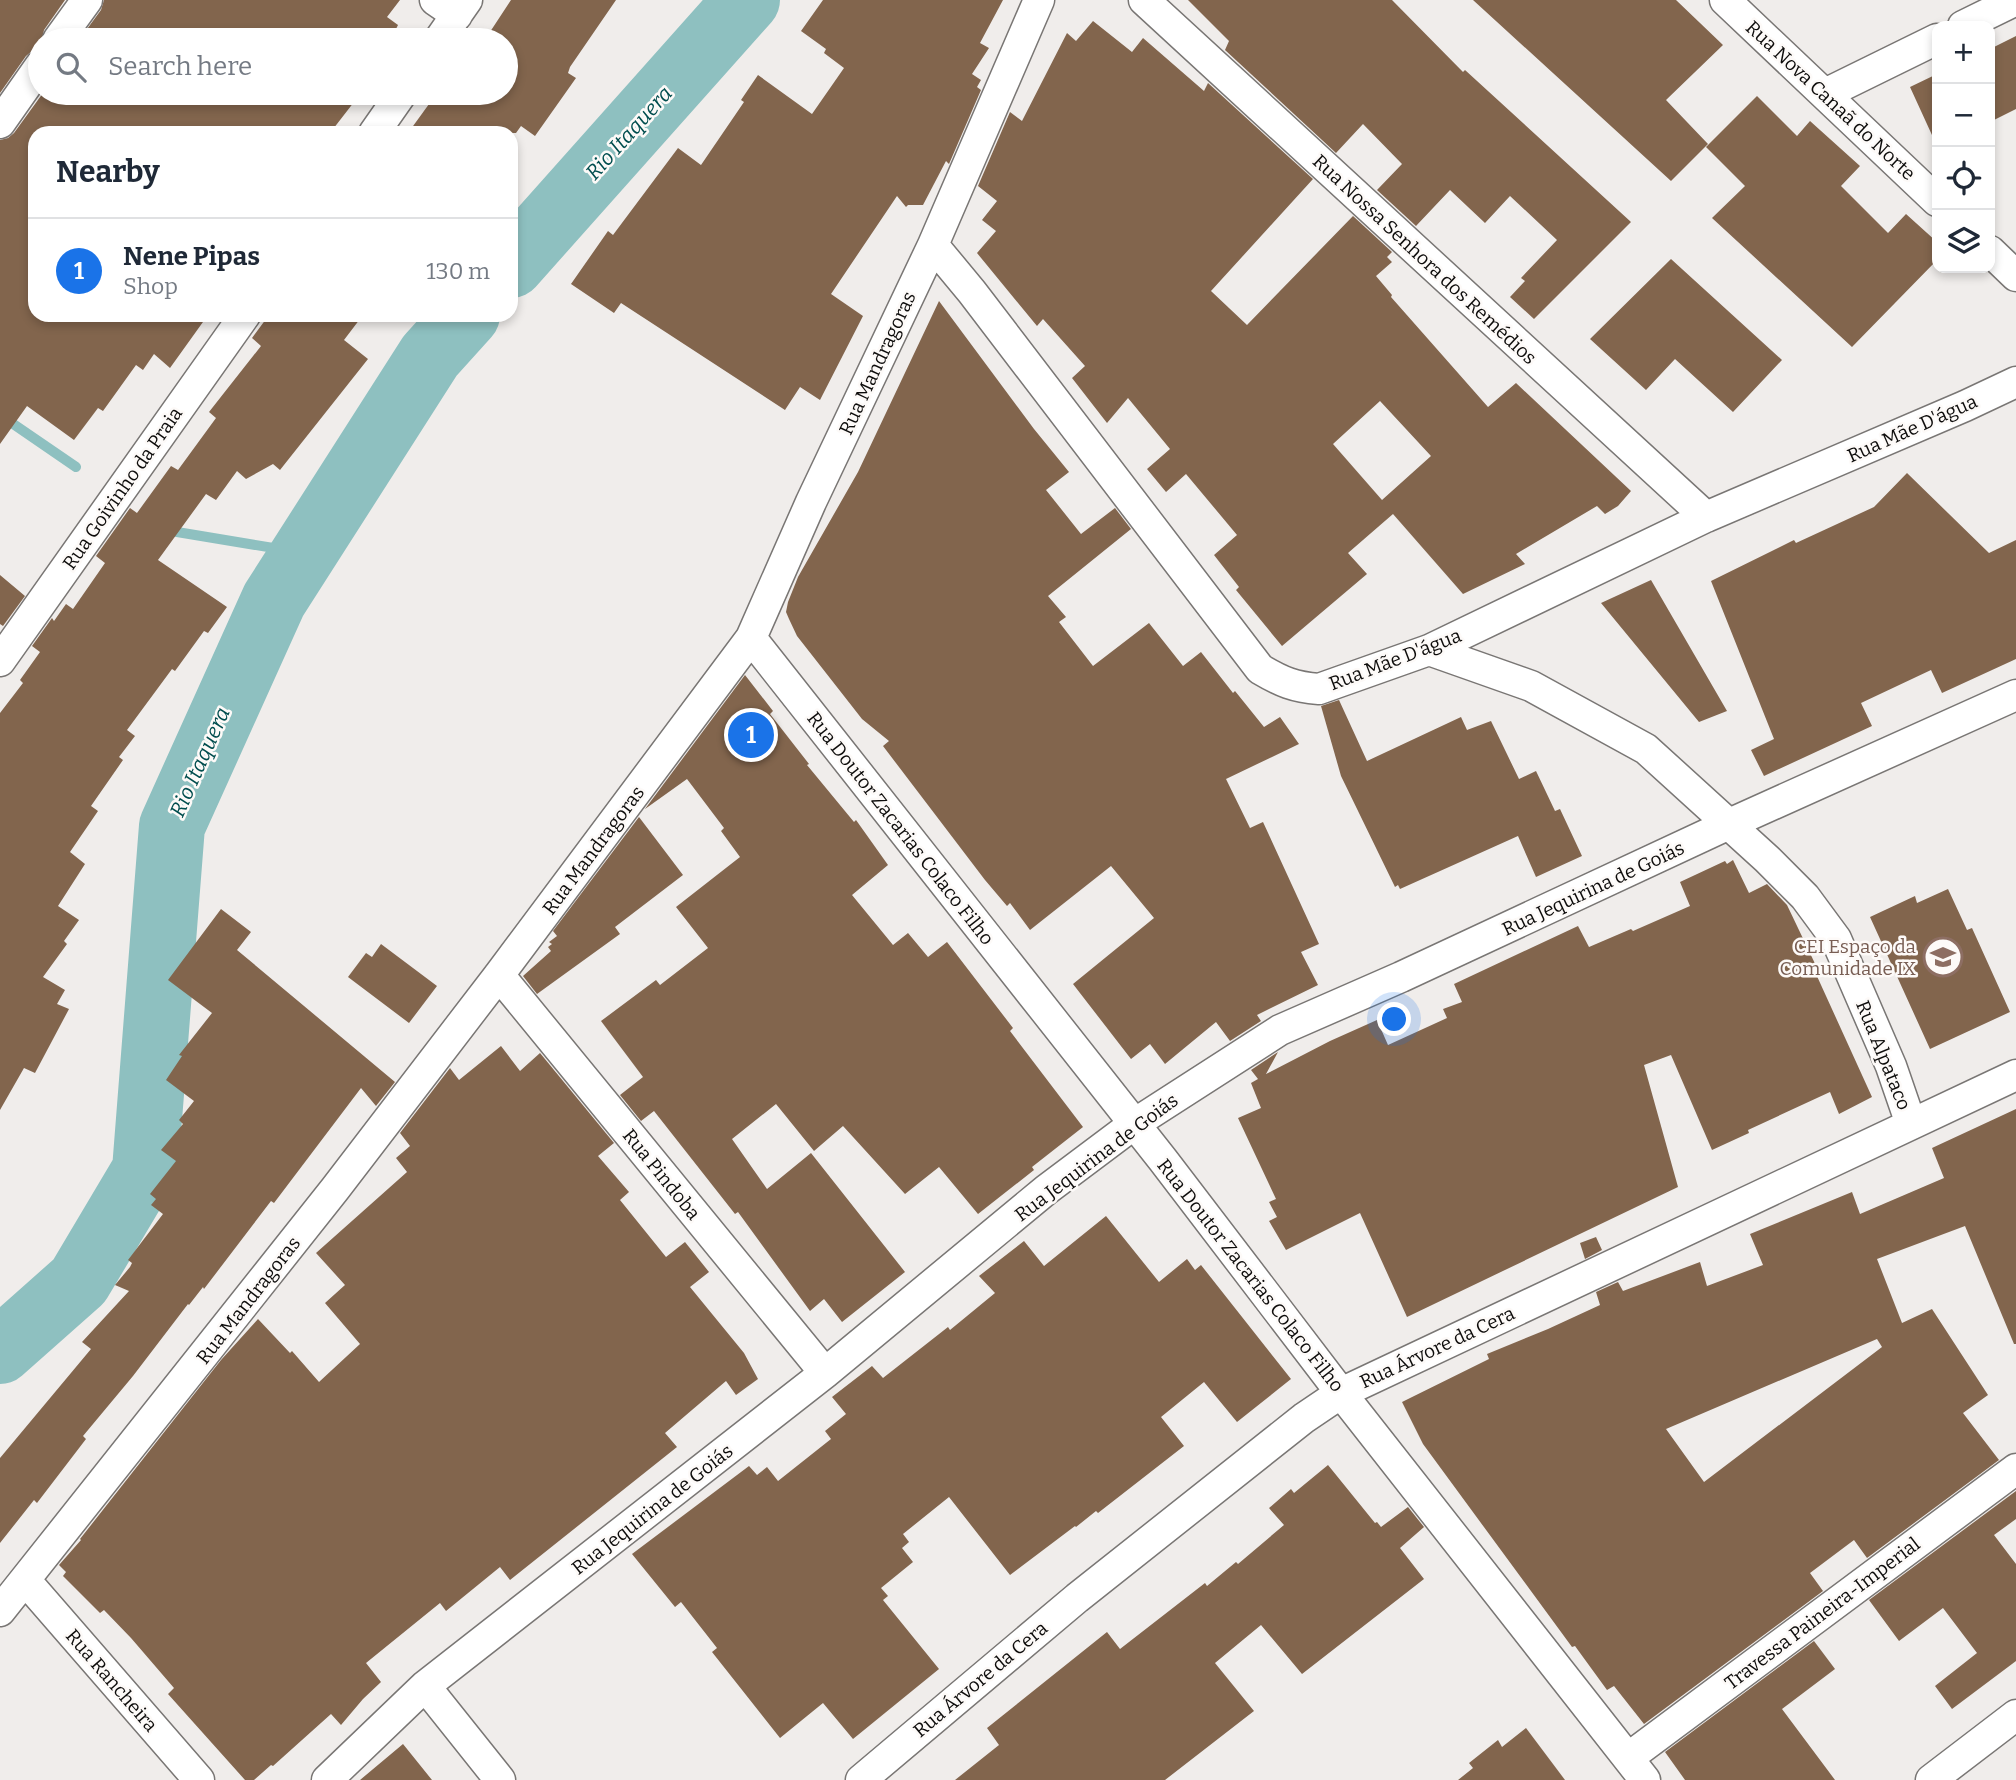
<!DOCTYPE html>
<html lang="en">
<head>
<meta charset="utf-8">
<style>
  body { margin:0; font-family:Bitter,serif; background:#f2f2f3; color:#1f2937 }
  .controls { position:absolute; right:21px; top:21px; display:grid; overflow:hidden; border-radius:14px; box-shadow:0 4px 10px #0003 }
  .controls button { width:63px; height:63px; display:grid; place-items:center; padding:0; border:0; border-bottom:2px solid #e0e1e3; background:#fff; color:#1f2937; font:35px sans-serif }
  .you { position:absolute; left:1395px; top:1020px; width:24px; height:24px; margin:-18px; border:5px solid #fff; border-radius:50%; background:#1a73e8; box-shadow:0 0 0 10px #1a73e833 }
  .badge { display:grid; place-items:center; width:46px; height:46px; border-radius:50%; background:#1a73e8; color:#fff; font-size:23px; font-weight:700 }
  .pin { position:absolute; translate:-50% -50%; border:4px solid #fff; box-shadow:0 2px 7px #0006 }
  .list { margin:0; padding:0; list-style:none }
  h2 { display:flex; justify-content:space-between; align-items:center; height:91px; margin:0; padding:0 28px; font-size:30px }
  h2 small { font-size:23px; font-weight:400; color:#747a83 }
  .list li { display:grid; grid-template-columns:46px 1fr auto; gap:21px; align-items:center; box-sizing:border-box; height:105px; padding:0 28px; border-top:2px solid #e0e1e3 }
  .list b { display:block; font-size:26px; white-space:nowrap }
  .list p { margin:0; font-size:23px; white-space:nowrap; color:#747a83 }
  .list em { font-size:23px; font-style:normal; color:#747a83 }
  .icon { flex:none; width:38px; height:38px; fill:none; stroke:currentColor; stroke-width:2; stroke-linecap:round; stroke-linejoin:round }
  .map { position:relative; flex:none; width:2016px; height:1780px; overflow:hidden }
  .search { position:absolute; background:#fff; box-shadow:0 4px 10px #0003; left:28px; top:28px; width:490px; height:77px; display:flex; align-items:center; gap:18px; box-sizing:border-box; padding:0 24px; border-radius:38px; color:#747a83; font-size:26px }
  .panel { position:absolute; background:#fff; box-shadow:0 4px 10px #0003; left:28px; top:126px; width:490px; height:196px; border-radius:21px }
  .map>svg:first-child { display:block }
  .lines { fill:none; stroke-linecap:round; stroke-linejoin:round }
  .stream { stroke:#8ec0c0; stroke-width:10 }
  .river { stroke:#8ec0c0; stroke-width:66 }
  .building { fill:#82654d; fill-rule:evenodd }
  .minor-casing { stroke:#797674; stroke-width:33 }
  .minor { stroke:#fff; stroke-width:30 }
  .labels { text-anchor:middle; stroke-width:5; stroke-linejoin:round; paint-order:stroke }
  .street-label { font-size:19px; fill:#0d0c0b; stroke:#fdfaf8 }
  .education-label { font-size:19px; fill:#785e54; stroke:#fdfaf8; text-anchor:end }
  .water-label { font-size:21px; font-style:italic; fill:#004d4e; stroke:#fdfaf8 }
</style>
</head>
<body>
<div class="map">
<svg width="2016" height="1780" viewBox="0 0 2016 1780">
  <rect width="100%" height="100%" fill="#f0edeb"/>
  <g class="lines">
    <!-- stream -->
    <path class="stream" d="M0,415L76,467
      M165,530L304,553"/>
    <!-- river -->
    <path class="river" d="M511,265L747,0
      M0,1351L79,1281L145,1170L172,826L274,600L430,356L467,315"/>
  </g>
  <!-- building -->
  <path class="building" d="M0,0H65L44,30L40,49L32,51L26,56L0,93Z
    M104,0H400L387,17L398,25L396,29L403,35L400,40H79L101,10Z
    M511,0H616L570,67L568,73L576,78L535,136L521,126L516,133H408L437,93H506V40H496L488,35Z
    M823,0H1003L980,43L989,48L972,74L981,80L977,87L981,90L949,164L946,161L923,205H908L906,207L897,196L831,294L863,316L820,400L800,387L785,410L621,303L614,313L571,284L608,231L613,235L678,148L701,165L744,102L741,100L758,75L812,114L844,68L824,53L826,49L801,31Z
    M1188,0H1392L1463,72L1465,70L1631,222L1534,319L1510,297L1525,281L1521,278L1557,240L1510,196L1485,223L1450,190L1416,226L1377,190L1402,164L1363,124L1336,153L1225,50L1229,41Z
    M1473,0H1676L1723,45L1666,100L1708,144L1671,181Z
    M1093,21L1132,52L1143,38L1204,91L1208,83L1313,179L1211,291L1247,325L1353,216L1392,252L1387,257L1392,262L1376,276L1392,295L1391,297L1488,407L1516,383L1631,491L1618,506L1605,514L1597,506L1516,554L1525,564L1463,594L1393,514L1348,553L1367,574L1282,646L1236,590L1239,587L1214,555L1237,535L1186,474L1166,492L1147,469L1170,449L1128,398L1107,423L1072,378L1085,366L1043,319L1037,326L977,253L996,231L982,220L997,201L978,186L1010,112L1022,121L1067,33L1076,41ZM1380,401L1431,456L1382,500L1333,444Z
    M2016,36V109L1990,122V49Z
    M1937,74V146L1910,87Z
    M43,93H361L330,133H35V315H208L170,368L154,354L143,370L136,365L103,411L98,408L74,440L27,406L0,444V140L8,138L14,133Z
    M1757,96L1797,136L1810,121L1860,166L1841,186L1888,233L1906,214L1937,242V260L1852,347L1712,218L1745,186L1706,147Z
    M1671,259L1782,360L1733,412L1675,359L1646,390L1590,339Z
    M939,301L1034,429L1069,472L1046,490L1081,534L1115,508L1131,529L1048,596L1066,617L1059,622L1093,666L1149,623L1183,666L1201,652L1233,693L1235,691L1264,727L1280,717L1299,744L1226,779L1250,828L1263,822L1319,944L1301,952L1318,985L1257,1015L1261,1021L1230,1041L1216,1022L1165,1064L1150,1044L1131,1059L1073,984L1154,918L1111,866L1030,930L1010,903L1007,906L985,880L883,746L889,741L862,719L797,636L789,619L786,612L788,602L798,577L858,472Z
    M269,315H363L344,340L368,359L280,470L273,464L246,479L237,471L216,500L206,494L158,560L227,607L208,633L204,631L175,671L172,669L127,730L135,736L119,757L123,760L91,806L98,811L70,852L85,864L58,906L79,920L64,941L67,944L43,977L65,990L57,1004L69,1009L35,1073L24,1068L0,1110V713L23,683L20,680L40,652L32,646L52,618L54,621L66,604L73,609L105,563L96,556L130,508L137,513L171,466L178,470L216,418L209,412L261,346L252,338Z
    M1907,473L1989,553L2016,540V659L1942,693L1931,670L1861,703L1872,726L1764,776L1751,750L1774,739L1711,581L1794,540L1796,543L1874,507Z
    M0,575L25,596L3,626L0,624Z
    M1651,580L1727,711L1699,722L1601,603Z
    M745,675L773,711L770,714L809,764L807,765L854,822L856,820L888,865L852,895L893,945L908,933L928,957L947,942L1013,1028L1010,1031L1083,1127L1032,1167L1034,1170L978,1214L939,1167L905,1194L843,1126L814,1151L776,1104L732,1139L767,1189L811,1153L905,1272L842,1322L824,1299L810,1311L738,1212L735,1214L654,1111L641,1121L620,1095L643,1077L601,1021L656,980L660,985L708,948L676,907L740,857L721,831L724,828L687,779L645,809Z
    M1339,700L1367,761L1461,717L1467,730L1491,721L1519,779L1536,771L1555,811L1560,809L1582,856L1536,877L1518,836L1400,889L1398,885L1395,887L1341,776L1321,706Z
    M639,817L683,875L615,927L620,934L537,994L523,976L551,951L548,947L552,944L549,942L557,936L553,931Z
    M1733,860L1749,893L1767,884L1787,905L1819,972L1816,974L1872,1097L1839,1114L1830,1092L1748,1130L1749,1133L1712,1150L1671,1055L1644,1065L1678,1187L1407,1317L1360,1213L1286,1250L1269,1221L1277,1217L1269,1202L1276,1199L1238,1118L1261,1108L1251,1083L1258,1079L1251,1070L1278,1052L1266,1074L1330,1041L1377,1020L1388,1045L1447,1018L1443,1009L1462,1002L1454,984L1578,926L1589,947L1631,929L1633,931L1690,906L1680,882L1725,861L1727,864Z
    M1948,889L1967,930L1972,928L2010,1012L1930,1049L1870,917L1915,896L1917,903Z
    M221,909L251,932L237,950L395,1082L376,1106L361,1088L274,1203L271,1201L204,1289L203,1287L189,1305L188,1304L133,1376L83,1436L86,1439L37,1503L34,1500L0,1543V1458L91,1349L82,1342L129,1291L115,1285L130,1267L132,1263L128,1260L163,1214L151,1205L156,1199L150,1194L176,1161L161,1150L183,1124L179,1120L194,1101L166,1080L182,1056L179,1055L212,1013L168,980Z
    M381,944L437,986L409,1023L348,977L366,953L372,957Z
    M501,1046L520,1071L540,1053L614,1143L598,1156L629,1192L620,1200L666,1257L685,1242L709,1272L690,1287L744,1353L758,1379L736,1395L726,1381L665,1433L677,1447L510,1580L500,1567L446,1611L440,1603L366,1663L381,1682L363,1699L341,1725L331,1714L273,1766L271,1765L254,1780H245L168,1694L174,1688L131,1638L104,1610L100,1613L63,1576L66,1572L59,1565L81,1540L80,1539L221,1360L258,1319L290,1353L292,1351L319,1382L360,1344L325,1303L345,1285L316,1253L407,1172L396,1158L410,1146L400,1133L450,1068L459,1080Z
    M2016,1109V1344H2014L1965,1226L1877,1259L1902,1323L1932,1309L1988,1395L1963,1413L1999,1460L1867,1558L1854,1540L1810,1573L1823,1591L1644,1724L1614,1686L1607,1690L1575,1646L1572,1647L1423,1444L1402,1402L1489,1359L1487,1354L1548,1329L1600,1305L1596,1292L1618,1282L1623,1291L1700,1262L1707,1286L1763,1265L1750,1234L1852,1192L1860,1214L1944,1178L1932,1148ZM1877,1339L1882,1347L1704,1482L1666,1429Z
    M1106,1216L1159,1282L1187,1259L1195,1270L1201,1265L1291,1379L1237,1422L1204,1382L1161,1417L1184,1446L1098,1513L1096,1511L1076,1527L1075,1526L1010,1575L949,1497L903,1534L909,1542L902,1548L913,1562L881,1588L888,1596L883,1600L939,1669L853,1739L823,1703L780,1738L712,1652L717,1648L681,1602L675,1607L632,1554L749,1466L757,1475L767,1467L778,1481L831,1439L825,1431L846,1414L832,1397L872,1366L883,1378L948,1327L950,1330L995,1293L979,1276L1024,1241L1044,1266Z
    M1596,1237L1602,1250L1585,1259L1580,1243Z
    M1328,1465L1375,1523L1377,1522L1381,1527L1408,1507L1424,1527L1400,1548L1424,1579L1302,1674L1261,1625L1215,1663L1254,1711L1165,1780H955L999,1745L987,1728L1107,1632L1120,1649L1205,1583L1207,1586L1236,1562L1238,1564L1284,1525L1269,1508L1291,1489L1294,1493Z
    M2016,1491V1519L1994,1535L2016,1564V1661L1952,1709L1935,1686L1977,1653L1943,1608L1899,1641L1869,1600Z
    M1814,1641L1835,1669L1782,1709L1835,1780H1685L1665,1752Z
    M1526,1728L1565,1780H1458L1473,1768L1469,1763L1498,1740L1502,1747Z
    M403,1744L432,1780H360Z"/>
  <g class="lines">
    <defs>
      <path id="minor" d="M435,0L457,15
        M1144,0L1706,517
        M1725,0L1937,201
        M1963,26L2016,0
        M58,40L87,0
        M439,40L467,0
        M1825,94L1937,39
        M0,123L40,66
        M374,133L402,93
        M933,245L972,292L1260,669C1282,682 1294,687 1319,689L1429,650L1706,517L1965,406L2016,382
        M1990,251L2016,276
        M751,638L1163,1160L1341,1393L1645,1780
        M1429,650L1531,686L1646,749L1767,859L1805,897L1836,939L1891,1066L1911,1124
        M0,661L245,315
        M499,975L825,1373
        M26,1581L199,1780
        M0,1611L335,1189L499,975L751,638L811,502L933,245L1039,0
        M425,1686L500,1780
        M1628,1758L2016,1469
        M327,1780L425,1686L825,1373L1046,1190L1134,1124L1280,1030L1401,977L1727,825L2016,695
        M861,1780L1077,1598L1304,1418L1341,1393L2016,1075
        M1931,1780L2016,1715"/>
    </defs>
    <!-- minor casing -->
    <use href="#minor" class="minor-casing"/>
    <!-- minor -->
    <use href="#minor" class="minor"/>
  </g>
  <!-- icons -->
  <defs>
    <symbol id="school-ring" viewBox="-11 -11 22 22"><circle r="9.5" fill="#fdfaf8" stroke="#8d6e63" stroke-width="1.5"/><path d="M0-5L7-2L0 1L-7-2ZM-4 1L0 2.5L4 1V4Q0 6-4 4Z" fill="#8d6e63"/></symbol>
  </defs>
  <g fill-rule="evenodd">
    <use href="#school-ring" x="1921" y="935" width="44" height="44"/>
  </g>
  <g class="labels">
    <!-- street labels -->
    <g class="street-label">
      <text transform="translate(1831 100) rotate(43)" y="7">Rua Nova Canaã do Norte</text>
      <text transform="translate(1425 259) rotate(43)" y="7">Rua Nossa Senhora dos Remédios</text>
      <text transform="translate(877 363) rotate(-65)" y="7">Rua Mandragoras</text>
      <text transform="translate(1912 428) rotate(-24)" y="7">Rua Mãe D'água</text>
      <text transform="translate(122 488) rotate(-55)" y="7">Rua Goivinho da Praia</text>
      <text transform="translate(1395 659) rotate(-21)" y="7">Rua Mãe D'água</text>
      <text transform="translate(901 828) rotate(52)" y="7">Rua Doutor Zacarias Colaco Filho</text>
      <text transform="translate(593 850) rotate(-53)" y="7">Rua Mandragoras</text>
      <text transform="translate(1593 888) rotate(-25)" y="7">Rua Jequirina de Goiás</text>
      <text transform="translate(1884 1055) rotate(68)" y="7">Rua Alpataco</text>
      <text transform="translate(1096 1157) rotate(-37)" y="7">Rua Jequirina de Goiás</text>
      <text transform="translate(662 1174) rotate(51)" y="7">Rua Pindoba</text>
      <text transform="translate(1251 1275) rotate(52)" y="7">Rua Doutor Zacarias Colaco Filho</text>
      <text transform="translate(248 1300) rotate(-52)" y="7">Rua Mandragoras</text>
      <text transform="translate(1437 1347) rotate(-25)" y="7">Rua Árvore da Cera</text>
      <text transform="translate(652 1509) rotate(-38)" y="7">Rua Jequirina de Goiás</text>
      <text transform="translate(1822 1613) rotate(-37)" y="7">Travessa Paineira-Imperial</text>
      <text transform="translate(980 1679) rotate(-40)" y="7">Rua Árvore da Cera</text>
      <text transform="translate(112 1680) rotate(49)" y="7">Rua Rancheira</text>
    </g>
    <!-- education labels -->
    <g class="education-label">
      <text x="1916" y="953">CEI Espaço da<tspan x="1916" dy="22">Comunidade IX</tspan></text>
    </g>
    <!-- water labels -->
    <g class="water-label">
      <text transform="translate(629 133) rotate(-48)" y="7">Rio Itaquera</text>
      <text transform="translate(200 762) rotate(-66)" y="7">Rio Itaquera</text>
    </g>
  </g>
</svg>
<div class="controls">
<button>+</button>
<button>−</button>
<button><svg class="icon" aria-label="locate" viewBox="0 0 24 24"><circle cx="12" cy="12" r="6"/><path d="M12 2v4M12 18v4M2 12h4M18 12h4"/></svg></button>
<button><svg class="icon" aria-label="layers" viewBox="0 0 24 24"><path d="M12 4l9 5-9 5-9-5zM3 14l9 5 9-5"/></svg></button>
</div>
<div class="you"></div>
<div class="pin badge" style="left:751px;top:735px">1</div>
<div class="search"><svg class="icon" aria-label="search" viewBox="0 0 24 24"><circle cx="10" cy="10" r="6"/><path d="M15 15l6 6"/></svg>Search here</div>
<section class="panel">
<h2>Nearby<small></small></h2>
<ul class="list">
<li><span class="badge">1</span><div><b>Nene Pipas</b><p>Shop</p></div><em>130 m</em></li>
</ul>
</section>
</div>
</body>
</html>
